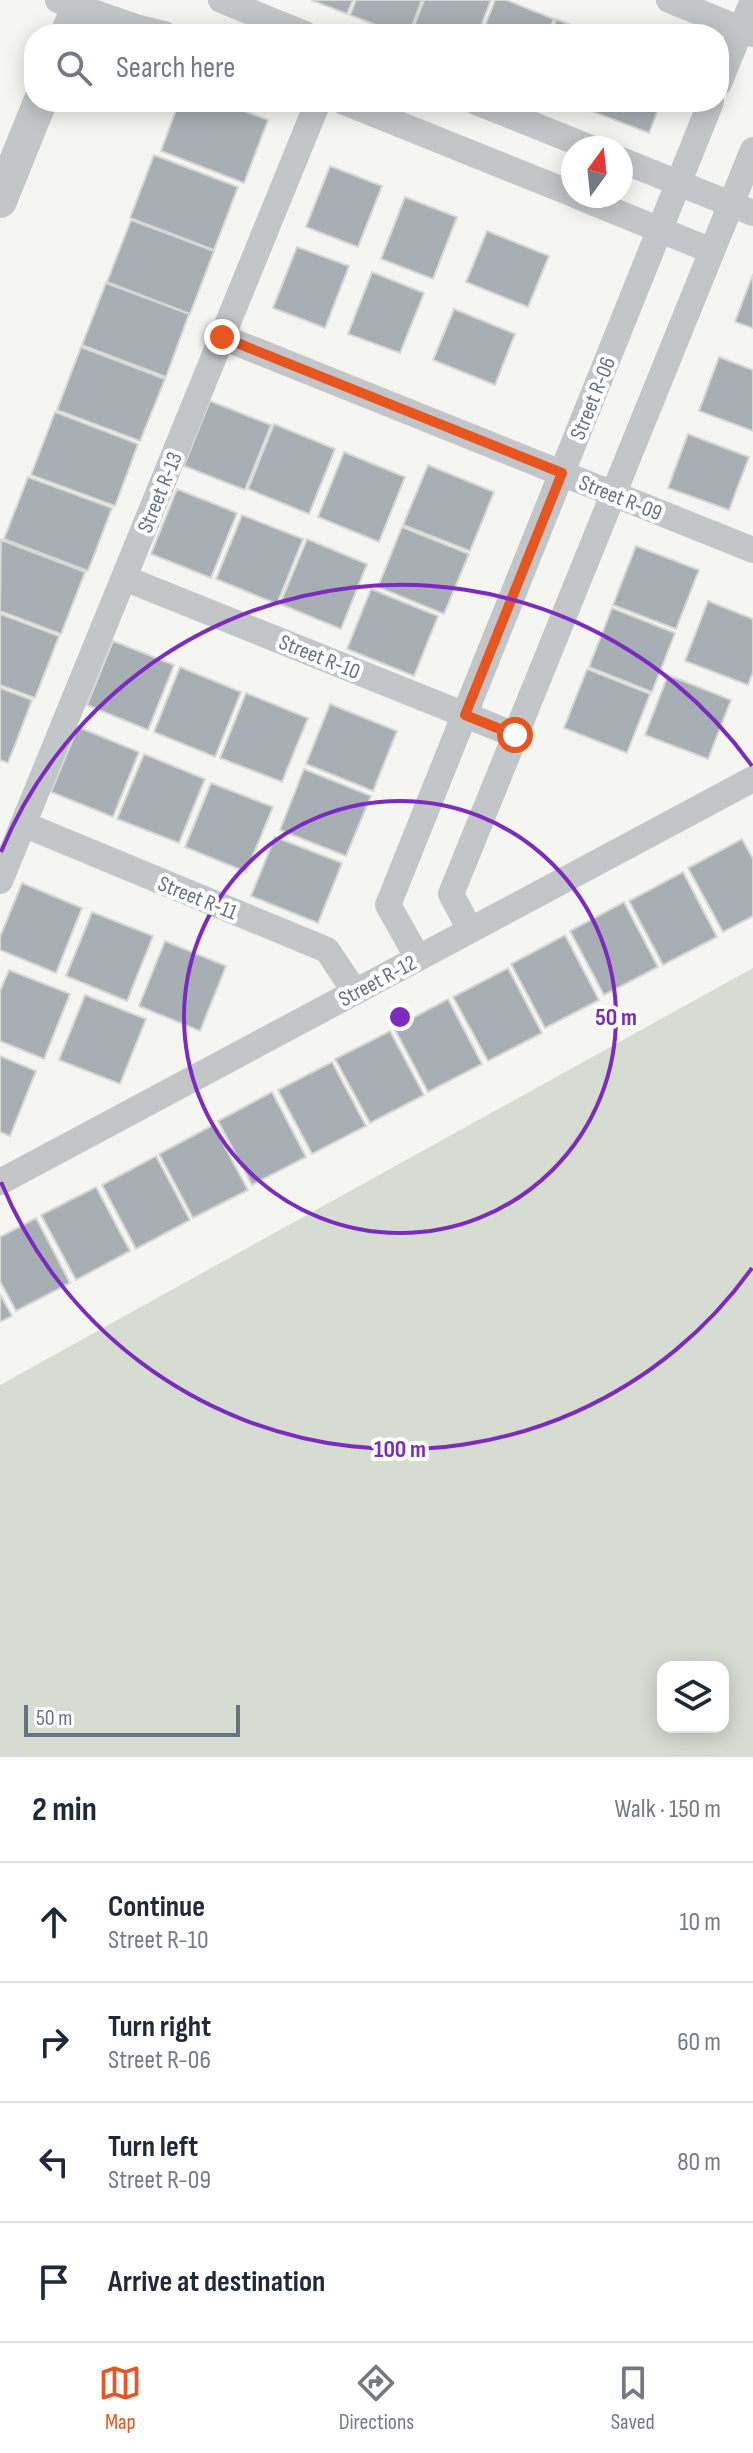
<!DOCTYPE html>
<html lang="en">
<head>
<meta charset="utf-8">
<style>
  body { margin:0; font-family:"Sofia Sans Condensed",sans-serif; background:#f2f2f3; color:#1f2937 }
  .controls { position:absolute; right:24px; bottom:24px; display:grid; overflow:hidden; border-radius:16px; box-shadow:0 4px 20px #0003 }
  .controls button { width:72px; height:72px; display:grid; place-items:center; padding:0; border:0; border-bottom:2px solid #e0e1e3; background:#fff; color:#1f2937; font:40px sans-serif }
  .compass { position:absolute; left:561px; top:136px; width:72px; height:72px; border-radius:50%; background:#fff; box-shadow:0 4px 20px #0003; rotate:15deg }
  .scale { position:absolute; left:24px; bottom:20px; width:216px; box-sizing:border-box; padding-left:8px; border:4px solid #647483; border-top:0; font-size:22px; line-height:28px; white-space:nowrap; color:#647483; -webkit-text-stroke:6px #fff; paint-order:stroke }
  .stop { position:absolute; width:24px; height:24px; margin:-18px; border:6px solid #e75520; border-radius:50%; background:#fff }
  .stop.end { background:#e75520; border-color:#fff; box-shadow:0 2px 8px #0008 }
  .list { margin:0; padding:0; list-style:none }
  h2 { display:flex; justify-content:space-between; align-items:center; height:104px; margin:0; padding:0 32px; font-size:34px }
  h2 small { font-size:26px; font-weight:400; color:#747a83 }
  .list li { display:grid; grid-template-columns:52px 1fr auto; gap:24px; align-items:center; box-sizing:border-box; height:120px; padding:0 32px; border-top:2px solid #e0e1e3 }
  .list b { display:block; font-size:30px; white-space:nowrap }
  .list p { margin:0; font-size:26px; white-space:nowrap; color:#747a83 }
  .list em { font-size:26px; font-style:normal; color:#747a83 }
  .icon { flex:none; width:44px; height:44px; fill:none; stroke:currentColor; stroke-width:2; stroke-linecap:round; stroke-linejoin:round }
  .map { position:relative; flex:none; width:753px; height:1757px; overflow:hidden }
  .search { position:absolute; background:#fff; box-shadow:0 4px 20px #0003; left:24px; right:24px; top:24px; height:88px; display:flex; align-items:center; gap:20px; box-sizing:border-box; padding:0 28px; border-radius:32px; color:#747a83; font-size:30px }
  .sheet { height:584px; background:#fff }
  nav { display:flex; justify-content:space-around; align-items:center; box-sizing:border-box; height:112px; border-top:2px solid #e0e1e3; background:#fff; font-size:22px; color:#747a83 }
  nav a { display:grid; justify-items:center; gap:4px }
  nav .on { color:#e75520 }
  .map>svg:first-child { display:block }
  .green { fill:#d6dcd2; fill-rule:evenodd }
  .building { fill:#a7afb5; stroke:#d7d7d4; stroke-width:2 }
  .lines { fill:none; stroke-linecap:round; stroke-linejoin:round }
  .minor { stroke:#c2c6c9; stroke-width:26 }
  .tertiary { stroke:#c2c6c9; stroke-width:34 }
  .route { stroke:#e75520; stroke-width:10 }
  .ring { fill:none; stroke:#7b2cbf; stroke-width:4 }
  .labels { text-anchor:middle; stroke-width:8; stroke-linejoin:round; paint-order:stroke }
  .street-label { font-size:22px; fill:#647483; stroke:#fff }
  .centre { fill:#7b2cbf; stroke:#fff; stroke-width:4 }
  .ring-label { font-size:24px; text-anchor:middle; font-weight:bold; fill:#7b2cbf; stroke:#fff; stroke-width:8; stroke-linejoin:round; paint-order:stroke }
</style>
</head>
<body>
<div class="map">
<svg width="753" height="1757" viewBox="0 0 753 1757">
  <rect width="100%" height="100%" fill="#f5f5f1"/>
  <!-- green -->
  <path class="green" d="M753,968V1757H0V1385ZM663,1667H723V1727H663Z"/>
  <!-- building -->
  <path class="building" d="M311,0H353L347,14Z
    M356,0H422L409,34H399L350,15Z
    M424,0H491L478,34H411Z
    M495,0H506L554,19L548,34H482Z
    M556,19L595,34H551Z
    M179,102H220L268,120L244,183L161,151Z
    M594,102H661L649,133L591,111Z
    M154,155L238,187L214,250L130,218Z
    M330,166L382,186L358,247L306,227Z
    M405,197L457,217L433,279L381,259Z
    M131,220L214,251L190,314L107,282Z
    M487,231L549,256L528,307L466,282Z
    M297,247L349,266L325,328L273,308Z
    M372,272L424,293L400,353L348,334Z
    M753,274V328L735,322Z
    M106,283L189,314L166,377L82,345Z
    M454,309L515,334L495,385L433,360Z
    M81,347L165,379L140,441L57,410Z
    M719,357L753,370V431L699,411Z
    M210,401L271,425L245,490L184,466Z
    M55,412L138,444L115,506L31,475Z
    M274,424L335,449L309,514L248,489Z
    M688,434L749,457L729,510L668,488Z
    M344,452L405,477L379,542L318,517Z
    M428,465L494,492L470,551L403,525Z
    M28,477L112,508L88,571L4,539Z
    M177,489L237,513L211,578L151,554Z
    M242,515L303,539L277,604L216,579Z
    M402,527L469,554L444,614L378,587Z
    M307,539L367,564L341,629L280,604Z
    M1,540L85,572L61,634L0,611Z
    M636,546L699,570L676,629L613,605Z
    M371,589L438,616L414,676L347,649Z
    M708,601L753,619V672L748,685L685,661Z
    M612,608L675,633L652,692L589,667Z
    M0,614L59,636L35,698L0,685Z
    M113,641L174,665L148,730L87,705Z
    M180,667L241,692L215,757L154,732Z
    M587,669L650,694L627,753L564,728Z
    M668,675L731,700L708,759L645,735Z
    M0,688L32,700L8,763L0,760Z
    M246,693L308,718L282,782L220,758Z
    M330,704L397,731L373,791L306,764Z
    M78,727L139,752L113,817L51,792Z
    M144,754L205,779L179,843L117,819Z
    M304,769L371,796L346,856L280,830Z
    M211,783L273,807L246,872L185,847Z
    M275,837L342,863L318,923L251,896Z
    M742,839L753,859V916L723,932L688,868Z
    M683,872L717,937L663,965L629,901Z
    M22,883L82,908L56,973L0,950V937Z
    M624,902L658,967L604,995L570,931Z
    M92,912L153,936L127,1001L66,976Z
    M565,935L599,1000L545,1028L511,964Z
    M165,941L226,966L200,1031L139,1006Z
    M508,968L542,1033L488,1061L453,997Z
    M9,970L70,994L44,1059L0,1041V991Z
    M85,995L146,1019L120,1084L59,1060Z
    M448,999L482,1064L428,1092L394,1028Z
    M390,1031L424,1095L370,1123L335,1059Z
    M0,1056L36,1071L10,1136L0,1132Z
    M332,1062L366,1126L312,1154L278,1090Z
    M272,1092L306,1157L252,1185L218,1121Z
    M213,1125L248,1190L193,1218L159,1154Z
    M156,1156L190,1220L136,1249L102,1185Z
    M96,1187L130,1251L76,1280L41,1215Z
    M36,1218L70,1283L16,1311L0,1281V1237Z
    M0,1294L12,1316L0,1322Z"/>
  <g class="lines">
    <!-- minor -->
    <path class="minor" d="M58,0L139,28L164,34
      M221,0L305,34
      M669,0L753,34
      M719,83L753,0
      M344,102L573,194
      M476,102L591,148
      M621,160L753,213
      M577,196L712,251
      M222,337L753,550
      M124,578L515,735
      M23,824L327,950L355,992
      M0,881L318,102
      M470,930L451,894L753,150
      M418,958L388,905L711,102
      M0,1182L753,779"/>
    <!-- tertiary -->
    <path class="tertiary" d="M67,34L81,0
      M0,201L40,102"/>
  </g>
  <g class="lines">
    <!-- route -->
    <path class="route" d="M222,337L562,473L465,715L515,735"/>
  </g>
  <!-- distance rings -->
  <g class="ring">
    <circle cx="400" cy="1017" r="216"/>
    <path d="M752 1268A432 432 0 0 1 1 1182M1 852A432 432 0 0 1 752 766"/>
  </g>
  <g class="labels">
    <!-- street labels -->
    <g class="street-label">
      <text transform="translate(592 398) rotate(-68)" y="8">Street R-06</text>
      <text transform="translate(159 492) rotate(-68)" y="8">Street R-13</text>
      <text transform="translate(621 497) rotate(22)" y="8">Street R-09</text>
      <text transform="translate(320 656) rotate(22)" y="8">Street R-10</text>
      <text transform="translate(198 897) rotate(22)" y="8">Street R-11</text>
      <text transform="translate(377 980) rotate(-28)" y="8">Street R-12</text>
    </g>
  </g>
  <circle cx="400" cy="1017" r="12" class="centre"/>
  <g class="ring-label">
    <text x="616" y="1025">50 m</text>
    <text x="400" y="1457">100 m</text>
  </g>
</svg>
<div class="controls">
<button><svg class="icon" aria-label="layers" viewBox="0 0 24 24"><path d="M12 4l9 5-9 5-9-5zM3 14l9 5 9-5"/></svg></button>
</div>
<svg class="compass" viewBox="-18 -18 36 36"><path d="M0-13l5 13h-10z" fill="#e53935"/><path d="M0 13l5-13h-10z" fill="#747a83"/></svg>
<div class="scale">50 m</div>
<div class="stop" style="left:515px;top:735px"></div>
<div class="stop end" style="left:222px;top:337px"></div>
<div class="search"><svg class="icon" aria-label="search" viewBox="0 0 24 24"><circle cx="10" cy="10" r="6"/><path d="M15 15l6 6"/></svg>Search here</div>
</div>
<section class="sheet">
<h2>2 min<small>Walk · 150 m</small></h2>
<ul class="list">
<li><svg class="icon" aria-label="ahead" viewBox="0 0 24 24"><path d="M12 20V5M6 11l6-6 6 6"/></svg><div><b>Continue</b><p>Street R-10</p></div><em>10 m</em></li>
<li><svg class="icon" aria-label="right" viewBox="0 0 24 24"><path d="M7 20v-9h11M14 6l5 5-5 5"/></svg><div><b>Turn right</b><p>Street R-06</p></div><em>60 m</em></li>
<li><svg class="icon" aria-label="left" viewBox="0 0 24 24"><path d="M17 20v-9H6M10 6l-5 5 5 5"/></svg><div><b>Turn left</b><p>Street R-09</p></div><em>80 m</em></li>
<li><svg class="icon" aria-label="arrive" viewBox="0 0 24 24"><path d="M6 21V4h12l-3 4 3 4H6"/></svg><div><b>Arrive at destination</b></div></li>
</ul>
</section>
<nav>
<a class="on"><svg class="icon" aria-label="map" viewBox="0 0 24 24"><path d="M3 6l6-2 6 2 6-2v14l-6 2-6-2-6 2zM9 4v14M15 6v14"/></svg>Map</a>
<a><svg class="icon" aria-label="directions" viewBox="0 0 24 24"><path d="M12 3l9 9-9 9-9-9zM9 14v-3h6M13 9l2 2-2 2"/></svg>Directions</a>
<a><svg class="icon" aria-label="saved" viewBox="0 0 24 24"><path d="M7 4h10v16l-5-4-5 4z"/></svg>Saved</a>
</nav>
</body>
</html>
